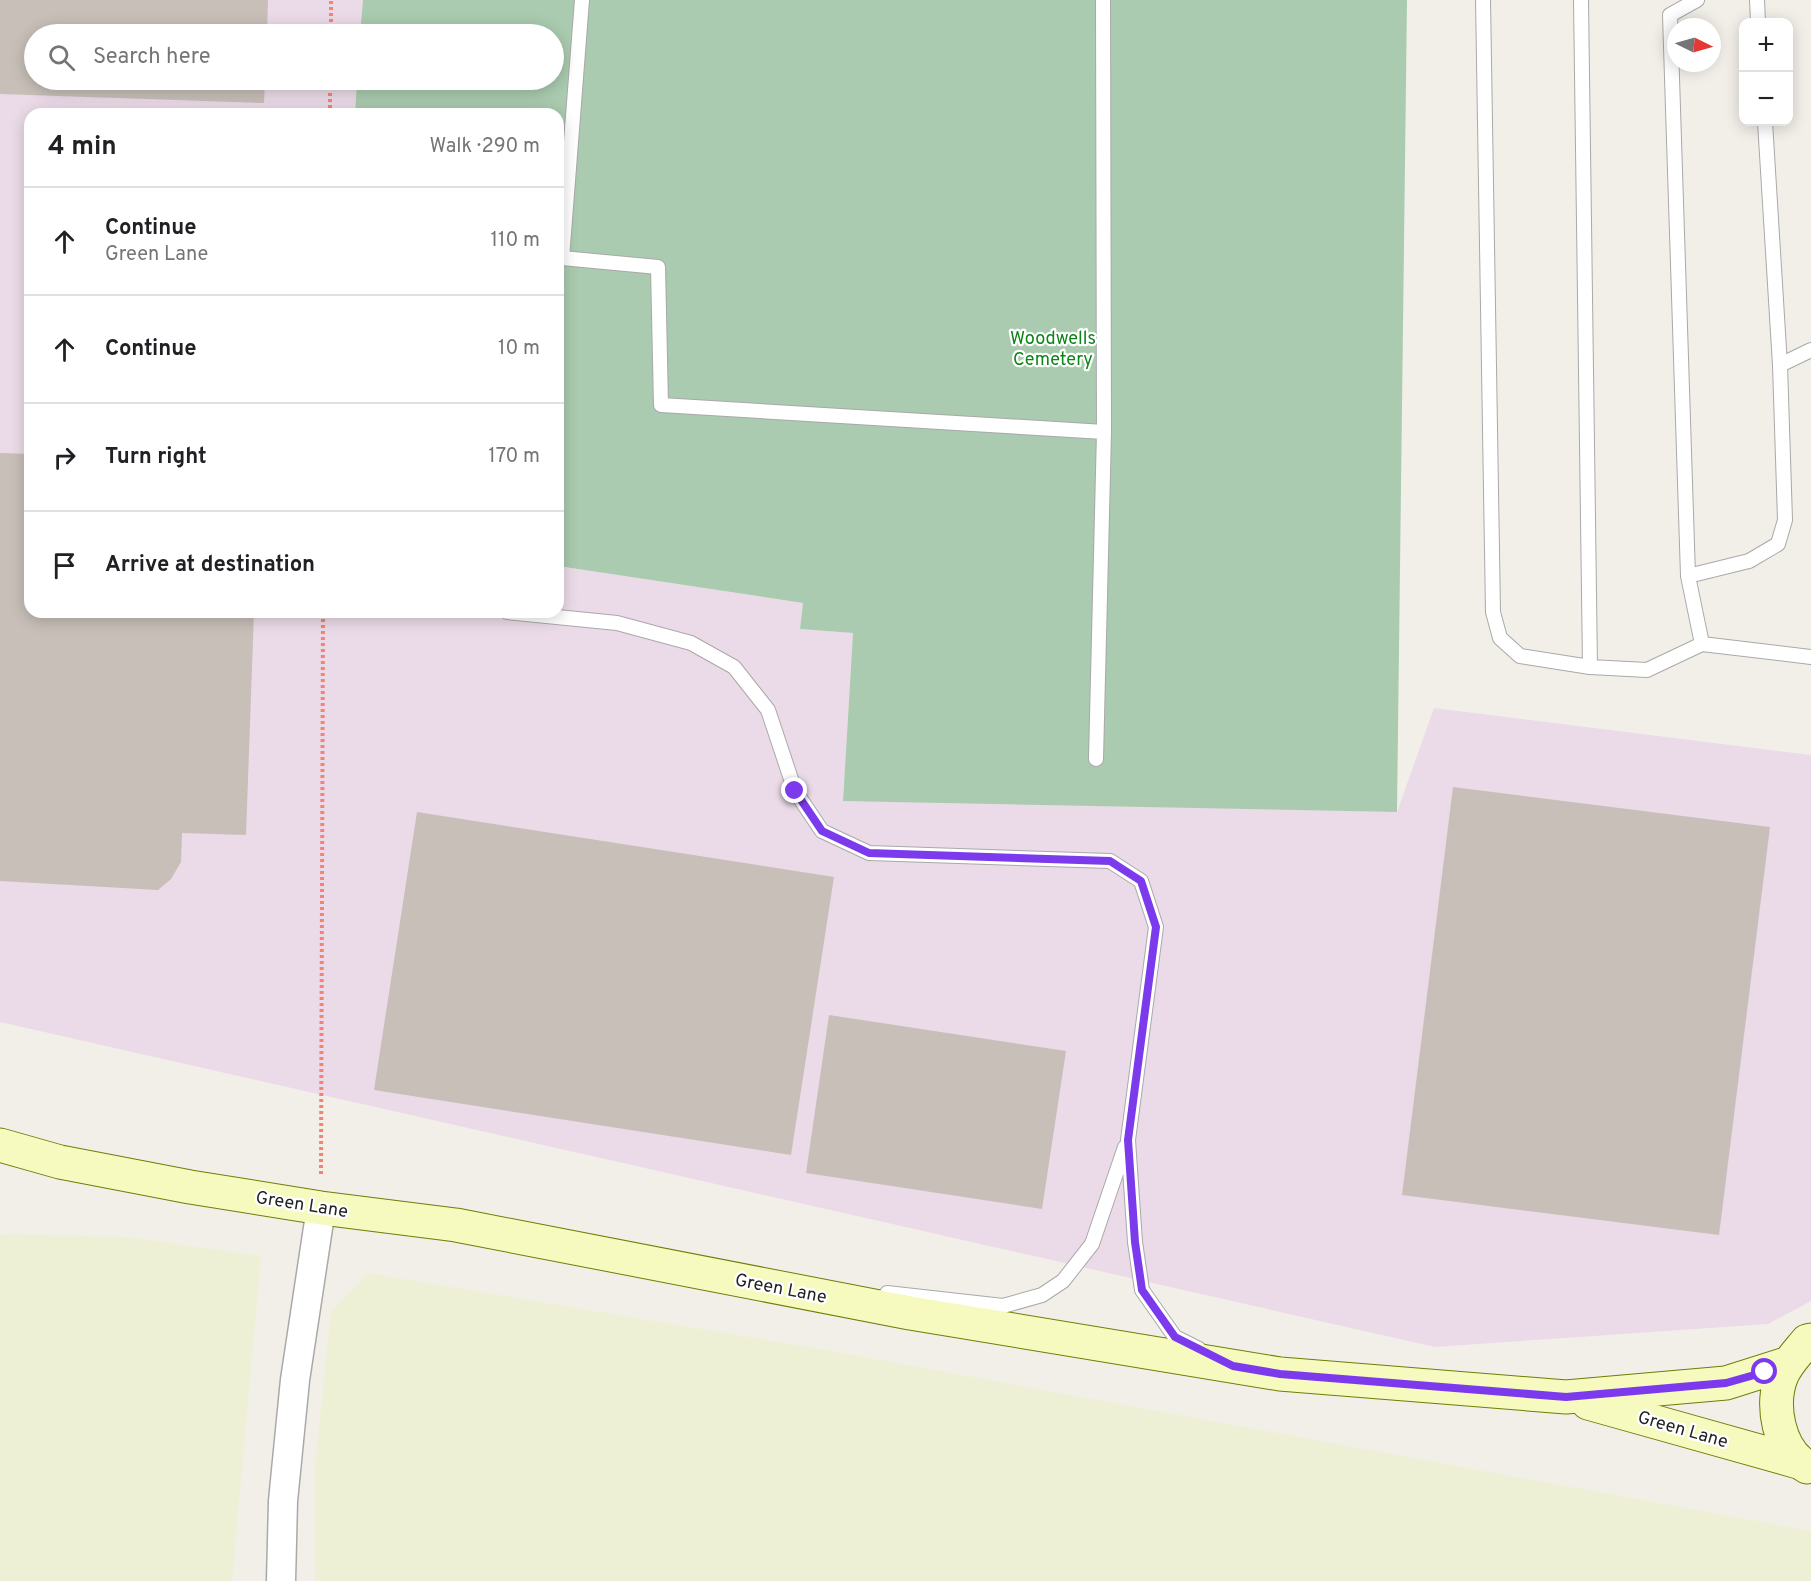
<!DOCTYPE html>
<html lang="en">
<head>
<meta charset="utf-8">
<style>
  body { margin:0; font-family:Overpass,sans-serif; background:#f6f6f6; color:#202124 }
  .controls { position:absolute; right:18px; top:18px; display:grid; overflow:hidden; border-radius:12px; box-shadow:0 3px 15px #0003 }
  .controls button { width:54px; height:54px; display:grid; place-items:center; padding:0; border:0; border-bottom:2px solid #e0e0e0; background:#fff; color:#202124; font:30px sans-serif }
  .compass { position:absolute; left:1667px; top:18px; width:54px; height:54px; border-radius:50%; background:#fff; box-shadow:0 3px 15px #0003; rotate:95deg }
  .stop { position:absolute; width:18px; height:18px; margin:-14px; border:4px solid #7c3aed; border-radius:50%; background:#fff }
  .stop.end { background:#7c3aed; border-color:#fff; box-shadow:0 2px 6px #0008 }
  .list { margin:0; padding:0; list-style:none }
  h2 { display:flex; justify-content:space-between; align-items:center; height:78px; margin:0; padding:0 24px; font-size:26px }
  h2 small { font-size:20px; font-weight:400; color:#757577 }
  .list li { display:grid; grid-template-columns:39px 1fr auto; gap:18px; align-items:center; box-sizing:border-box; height:108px; padding:0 24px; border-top:2px solid #e0e0e0 }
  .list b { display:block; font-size:22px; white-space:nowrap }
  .list p { margin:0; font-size:20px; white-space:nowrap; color:#757577 }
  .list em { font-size:20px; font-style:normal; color:#757577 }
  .icon { flex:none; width:33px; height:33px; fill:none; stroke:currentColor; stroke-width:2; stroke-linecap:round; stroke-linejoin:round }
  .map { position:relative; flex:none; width:1811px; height:1581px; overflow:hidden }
  .search { position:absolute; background:#fff; box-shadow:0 3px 15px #0003; left:24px; top:24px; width:540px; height:66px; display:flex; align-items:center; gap:15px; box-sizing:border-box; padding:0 21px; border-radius:33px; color:#757577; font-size:22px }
  .panel { position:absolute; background:#fff; box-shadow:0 3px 15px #0003; left:24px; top:108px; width:540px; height:510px; border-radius:18px }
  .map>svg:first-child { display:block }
  .industrial { fill:#ebdbe8 }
  .farmland { fill:#eef0d5 }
  .cemetery { fill:#aacbaf }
  .building { fill:#c7bfb8 }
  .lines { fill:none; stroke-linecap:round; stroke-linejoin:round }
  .lane-casing { stroke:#a9a9a9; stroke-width:16 }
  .street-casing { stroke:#a9a9a9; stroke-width:31 }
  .secondary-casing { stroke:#6f7d05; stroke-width:35 }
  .path { stroke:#fa8172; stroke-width:4; stroke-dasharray:3 3; stroke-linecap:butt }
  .lane { stroke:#fff; stroke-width:14 }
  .street { stroke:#fff; stroke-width:28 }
  .secondary { stroke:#f7fabf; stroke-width:33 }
  .route { stroke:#7c3aed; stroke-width:8 }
  .labels { text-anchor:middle; stroke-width:4.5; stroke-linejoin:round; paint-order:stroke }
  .park-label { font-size:18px; fill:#0c8417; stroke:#fff }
  .street-label { font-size:18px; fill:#222; stroke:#fff }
</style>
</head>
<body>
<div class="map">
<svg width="1811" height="1581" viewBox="0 0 1811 1581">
  <rect width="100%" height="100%" fill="#f2efe9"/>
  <!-- industrial -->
  <path class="industrial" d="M0,0H363L360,34H34V80H357L355,114H30V612H558V566L803,603L800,629L853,633L843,800L1397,812L1434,708L1811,755V1301L1768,1324L1435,1347L0,1022Z"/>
  <!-- farmland -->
  <path class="farmland" d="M6,1234L128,1237L261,1256L232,1581H0V1236Z
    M368,1273L826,1350L1811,1531V1581H315V1465L331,1311Z"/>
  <!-- cemetery -->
  <path class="cemetery" d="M363,0H1407L1397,812L843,801L853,633L800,629L803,603L558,566V114H355L357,80H554V34H360Z"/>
  <!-- building -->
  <path class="building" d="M0,0H268L267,34H34V80H265L264,103L0,94Z
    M0,453L30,454V612H254L246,835L182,833L181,862L171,879L158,890L0,881Z
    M1453,787L1770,827L1719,1235L1402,1195Z
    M417,812L834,877L791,1155L374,1090Z
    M829,1015L1066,1051L1042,1209L806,1173Z"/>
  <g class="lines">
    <defs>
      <path id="lane" d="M582,0L562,258L658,267L661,405L1104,432
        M1483,0L1493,612L1500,638L1520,656L1590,667L1647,670L1702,644L1811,657
        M1581,0L1590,667
        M1697,0L1670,15L1688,576L1702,644
        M1757,0L1758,22
        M1780,365L1811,350
        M1688,576L1749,561L1778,544L1785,520L1780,365L1765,122
        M507,612L617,623L691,643L734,667L768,710L795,791L822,831L869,853L1110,861L1141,881L1156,927L1128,1140L1135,1242L1142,1290L1175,1337L1199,1349
        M1096,759L1104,432L1103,0
        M887,1293L1003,1306L1042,1295L1063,1281L1092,1244L1125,1147"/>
      <path id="street" d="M281,1581L283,1501L295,1380L321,1208"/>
      <path id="secondary" d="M0,1145L60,1162L190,1187L321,1208L456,1225L910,1313L1280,1374L1566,1397L1726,1383L1789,1363
        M1588,1403L1798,1462
        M1807,1467C1778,1450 1770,1404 1782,1375C1788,1362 1798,1352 1807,1341L1811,1340"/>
    </defs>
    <!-- lane casing -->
    <use href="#lane" class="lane-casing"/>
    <!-- street casing -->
    <use href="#street" class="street-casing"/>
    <!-- secondary casing -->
    <use href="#secondary" class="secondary-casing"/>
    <!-- path -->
    <path class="path" d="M331,34V0
      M330,114V80
      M321,1174L323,612"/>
    <!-- lane -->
    <use href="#lane" class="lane"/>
    <!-- street -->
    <use href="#street" class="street"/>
    <!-- secondary -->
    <use href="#secondary" class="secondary"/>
  </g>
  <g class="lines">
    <!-- route -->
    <path class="route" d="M795,791L822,831L869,853L1110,861L1141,881L1156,927L1128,1140L1135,1242L1142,1290L1175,1337L1233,1366L1280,1374L1566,1397L1726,1383L1765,1372"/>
  </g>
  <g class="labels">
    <!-- park labels -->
    <g class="park-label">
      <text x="1053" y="344">Woodwells<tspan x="1053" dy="21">Cemetery</tspan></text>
    </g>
    <!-- street labels -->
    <g class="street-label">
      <text transform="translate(302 1204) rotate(9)" y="6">Green Lane</text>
      <text transform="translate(781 1288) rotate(11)" y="6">Green Lane</text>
      <text transform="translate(1683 1429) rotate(16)" y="6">Green Lane</text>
    </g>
  </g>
</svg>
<div class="controls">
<button>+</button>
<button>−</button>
</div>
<svg class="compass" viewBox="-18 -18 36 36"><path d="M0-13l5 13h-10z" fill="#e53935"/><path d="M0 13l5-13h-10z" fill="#757577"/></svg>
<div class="stop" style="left:1765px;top:1372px"></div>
<div class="stop end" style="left:795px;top:791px"></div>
<div class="search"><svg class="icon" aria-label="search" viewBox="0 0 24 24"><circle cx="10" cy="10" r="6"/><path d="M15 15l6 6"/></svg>Search here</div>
<section class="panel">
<h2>4 min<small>Walk · 290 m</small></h2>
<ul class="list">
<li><svg class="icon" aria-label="ahead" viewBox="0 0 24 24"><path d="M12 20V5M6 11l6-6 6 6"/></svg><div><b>Continue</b><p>Green Lane</p></div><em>110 m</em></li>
<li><svg class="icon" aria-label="ahead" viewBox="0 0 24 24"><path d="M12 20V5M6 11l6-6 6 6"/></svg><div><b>Continue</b></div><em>10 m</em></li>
<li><svg class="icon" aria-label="right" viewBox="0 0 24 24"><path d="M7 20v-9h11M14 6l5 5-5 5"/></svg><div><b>Turn right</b></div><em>170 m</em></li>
<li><svg class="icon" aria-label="arrive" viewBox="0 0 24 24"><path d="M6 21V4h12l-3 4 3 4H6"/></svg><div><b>Arrive at destination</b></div></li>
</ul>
</section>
</div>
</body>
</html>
